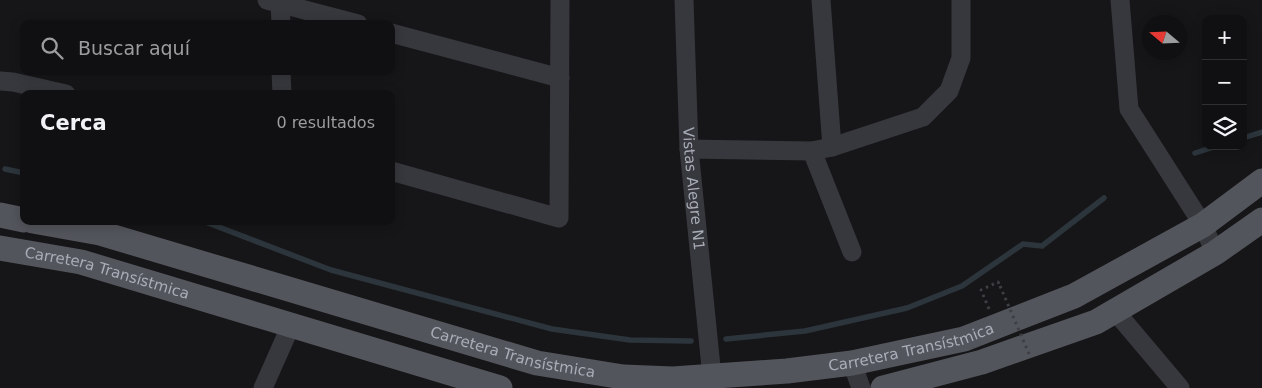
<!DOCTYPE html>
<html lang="es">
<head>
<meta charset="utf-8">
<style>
  body { margin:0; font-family:"DejaVu Sans",sans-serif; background:#19191b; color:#f1f3f6 }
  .controls { position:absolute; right:15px; top:15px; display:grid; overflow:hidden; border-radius:10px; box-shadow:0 2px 12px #0003 }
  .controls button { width:45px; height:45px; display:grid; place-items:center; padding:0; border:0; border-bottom:1px solid #303032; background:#101012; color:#f1f3f6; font:25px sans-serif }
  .compass { position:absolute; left:1142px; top:15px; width:45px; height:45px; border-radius:50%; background:#101012; box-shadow:0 2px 12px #0003; rotate:289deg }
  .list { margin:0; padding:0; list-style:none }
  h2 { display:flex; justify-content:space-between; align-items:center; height:65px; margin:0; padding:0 20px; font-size:21px }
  h2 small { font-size:16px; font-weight:400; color:#9c9d9f }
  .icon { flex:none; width:28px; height:28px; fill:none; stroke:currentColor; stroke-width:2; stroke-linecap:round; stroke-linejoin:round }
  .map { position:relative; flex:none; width:1262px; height:388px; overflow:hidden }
  .search { position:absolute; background:#101012; box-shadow:0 2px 12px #0003; left:20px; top:20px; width:375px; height:55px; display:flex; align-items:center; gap:12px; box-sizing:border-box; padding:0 18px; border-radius:10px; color:#9c9d9f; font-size:19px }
  .panel { position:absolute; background:#101012; box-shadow:0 2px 12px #0003; left:20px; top:90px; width:375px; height:135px; border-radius:10px }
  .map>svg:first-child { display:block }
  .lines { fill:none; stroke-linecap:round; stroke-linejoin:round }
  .stream { stroke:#2c353c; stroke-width:5.5 }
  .path { stroke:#3d3f44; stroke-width:3; stroke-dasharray:2.5 4; stroke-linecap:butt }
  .minor { stroke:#37383d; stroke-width:19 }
  .major { stroke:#53555c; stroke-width:25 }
  .path-bridge { stroke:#3d3f44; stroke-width:3; stroke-dasharray:2.5 4; stroke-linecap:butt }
  .labels { text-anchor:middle; stroke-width:5; stroke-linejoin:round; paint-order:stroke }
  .street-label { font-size:15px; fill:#a8adb8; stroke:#111113 }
</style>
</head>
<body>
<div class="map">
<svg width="1262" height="388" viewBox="0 0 1262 388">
  <rect width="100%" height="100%" fill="#161618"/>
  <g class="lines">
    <!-- stream -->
    <path class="stream" d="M1243,138L1262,132
      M1195,153L1217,146
      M5,169L24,173
      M203,221L331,270L552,329L630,340L691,341
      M726,339L805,331L907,308L962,286L1023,244L1042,246L1104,198"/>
    <!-- path -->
    <path class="path" d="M989,309L981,290L998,282L1000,286"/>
    <!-- minor -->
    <g class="minor">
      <path d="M267,0L358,24"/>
      <path d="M280,0L281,24"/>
      <path id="s1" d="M684,0L689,149L712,377"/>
      <path d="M821,0L832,147"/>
      <path d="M1120,0L1129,109L1203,225L1215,253"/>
      <path d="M391,33L560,78"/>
      <path d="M281,71L282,94"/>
      <path d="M0,81L13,82L66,94"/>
      <path d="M689,149L812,151L832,147L923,117L949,91L961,58V0"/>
      <path d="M812,151L852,252"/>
      <path d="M391,171L559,218L560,0"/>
      <path d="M1115,311L1180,388"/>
      <path d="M852,363L861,388"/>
      <path d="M263,388L291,325"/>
    </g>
    <!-- major -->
    <g class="major">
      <path d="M0,215L24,220"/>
      <path id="s2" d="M33,221L100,233L537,363L623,377L673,379L787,371L852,363L964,339L1074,296L1203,225L1262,181"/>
      <path id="s3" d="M0,248L81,262L500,388"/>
      <path d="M883,388L982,362L1096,322L1215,253L1262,220"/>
    </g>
    <!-- path-bridge -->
    <path class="path-bridge" d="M1000,286L1030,356"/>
  </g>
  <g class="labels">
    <!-- street labels -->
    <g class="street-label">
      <text dy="5" stroke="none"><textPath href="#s1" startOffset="189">Vistas Alegre N1</textPath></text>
      <text dy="5" stroke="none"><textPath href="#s3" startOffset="110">Carretera Transístmica</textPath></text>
      <text dy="5" stroke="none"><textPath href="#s2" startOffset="902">Carretera Transístmica</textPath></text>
      <text dy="5" stroke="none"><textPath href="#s2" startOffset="498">Carretera Transístmica</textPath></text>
    </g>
  </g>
</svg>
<div class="controls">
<button>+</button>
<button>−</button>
<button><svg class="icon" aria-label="layers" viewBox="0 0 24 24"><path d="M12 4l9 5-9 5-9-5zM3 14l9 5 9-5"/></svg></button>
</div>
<svg class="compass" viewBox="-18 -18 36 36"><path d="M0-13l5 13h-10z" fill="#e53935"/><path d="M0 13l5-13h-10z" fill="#9c9d9f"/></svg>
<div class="search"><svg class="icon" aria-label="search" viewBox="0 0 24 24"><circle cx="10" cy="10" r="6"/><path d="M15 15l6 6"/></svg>Buscar aquí</div>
<section class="panel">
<h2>Cerca<small>0 resultados</small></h2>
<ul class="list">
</ul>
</section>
</div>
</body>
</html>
